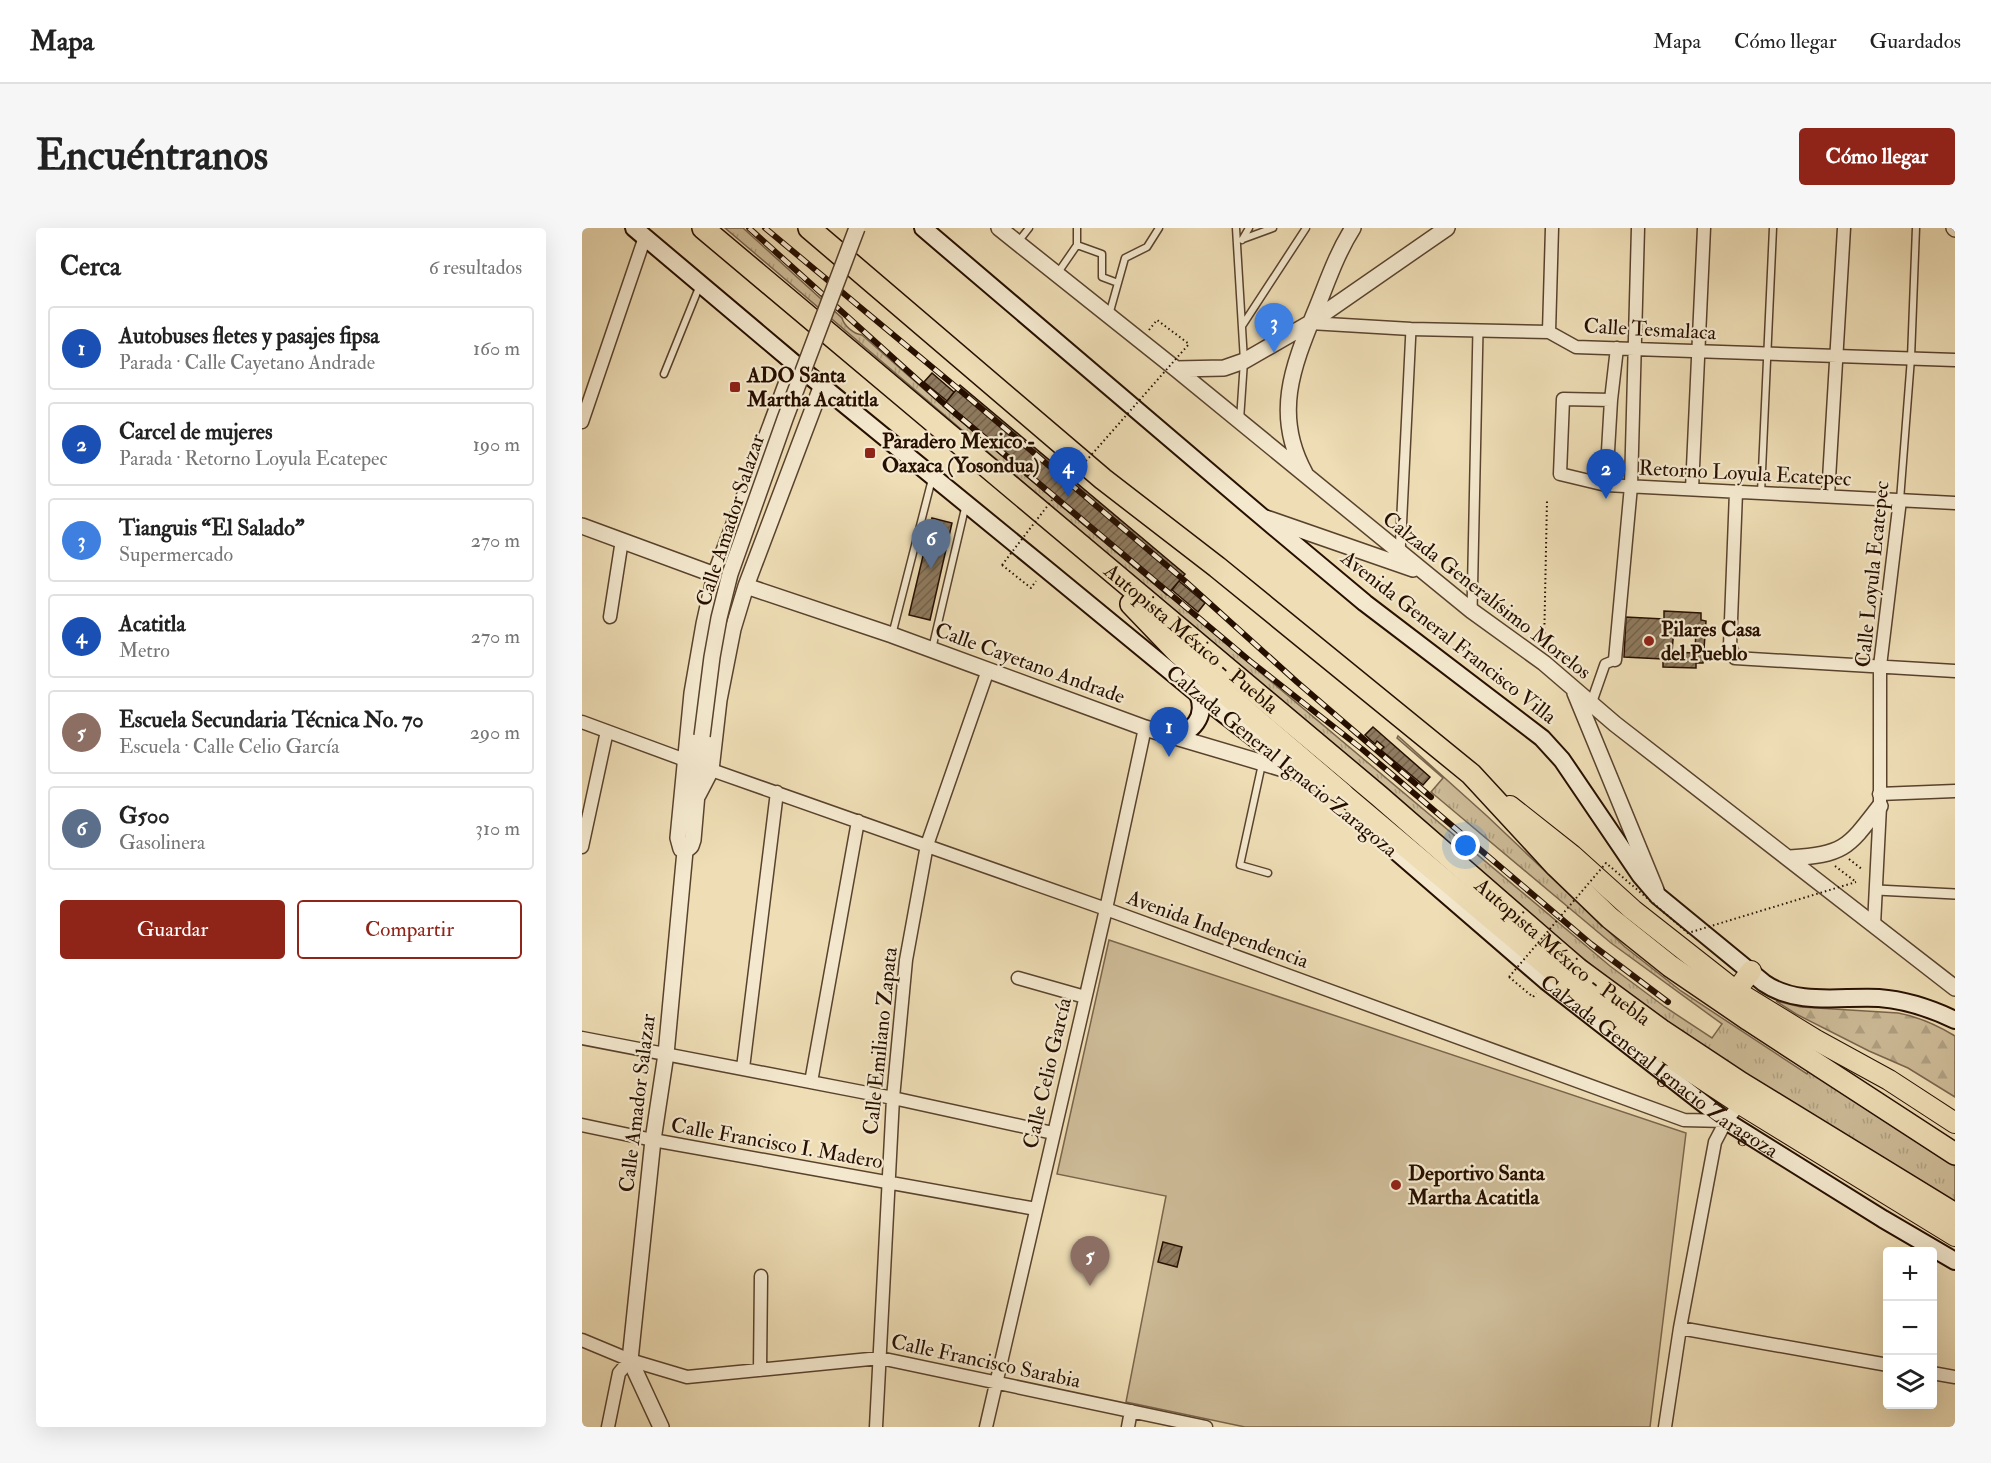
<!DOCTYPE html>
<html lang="es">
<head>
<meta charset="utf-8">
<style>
  body { margin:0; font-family:"IM FELL Double Pica",serif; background:#f6f6f6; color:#222 }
  .controls { position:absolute; right:18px; bottom:18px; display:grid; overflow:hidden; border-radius:6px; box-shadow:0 6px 24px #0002 }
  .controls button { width:54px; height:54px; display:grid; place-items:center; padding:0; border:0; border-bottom:2px solid #e0e0e0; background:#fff; color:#222; font:30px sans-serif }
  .you { position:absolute; left:884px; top:618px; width:21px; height:21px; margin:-15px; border:4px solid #fff; border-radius:50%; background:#1a73e8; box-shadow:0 0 0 9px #1a73e833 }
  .badge { display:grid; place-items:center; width:39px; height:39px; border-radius:50%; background:#8f2418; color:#fff; font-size:20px; font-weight:700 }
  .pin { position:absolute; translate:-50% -50px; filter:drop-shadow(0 2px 3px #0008) }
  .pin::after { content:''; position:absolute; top:32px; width:21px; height:18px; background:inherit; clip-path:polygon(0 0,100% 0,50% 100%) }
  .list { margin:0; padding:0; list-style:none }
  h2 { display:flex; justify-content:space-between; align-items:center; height:78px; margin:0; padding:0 24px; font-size:26px }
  h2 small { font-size:20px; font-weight:400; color:#767676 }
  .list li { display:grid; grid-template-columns:39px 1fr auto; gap:18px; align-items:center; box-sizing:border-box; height:84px; margin:0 12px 12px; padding:0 12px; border:2px solid #e0e0e0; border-radius:6px }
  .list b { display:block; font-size:22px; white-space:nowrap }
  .list p { margin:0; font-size:20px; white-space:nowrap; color:#767676 }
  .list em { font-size:20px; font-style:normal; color:#767676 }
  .actions { display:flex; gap:12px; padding:18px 24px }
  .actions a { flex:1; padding:14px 0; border:2px solid #8f2418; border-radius:6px; text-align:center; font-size:21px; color:#8f2418 }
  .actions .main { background:#8f2418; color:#fff }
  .icon { flex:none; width:33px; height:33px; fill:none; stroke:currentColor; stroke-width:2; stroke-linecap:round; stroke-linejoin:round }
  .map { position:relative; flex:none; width:1373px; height:1199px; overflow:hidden; border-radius:6px }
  header { display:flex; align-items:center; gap:36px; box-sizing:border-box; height:84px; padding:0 30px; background:#fff; border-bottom:2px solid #e0e0e0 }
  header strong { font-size:28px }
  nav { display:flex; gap:33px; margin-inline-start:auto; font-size:21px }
  .intro { display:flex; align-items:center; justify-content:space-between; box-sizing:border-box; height:144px; padding:0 36px }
  h1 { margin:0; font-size:42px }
  .button { padding:15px 27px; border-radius:6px; background:#8f2418; color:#fff; font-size:21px; font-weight:700 }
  main { display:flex; gap:36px; padding:0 36px }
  aside { flex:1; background:#fff; border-radius:6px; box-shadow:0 6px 24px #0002 }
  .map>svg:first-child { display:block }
  .grass { fill:url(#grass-tufts); stroke:#7a644b; stroke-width:1.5 }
  .forest { fill:url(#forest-firs); stroke:#7a644b; stroke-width:1.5 }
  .pitch { fill:#ccba96; stroke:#7a644b; stroke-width:1.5 }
  .building { fill:url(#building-hatch); stroke:#270f00; stroke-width:1.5; fill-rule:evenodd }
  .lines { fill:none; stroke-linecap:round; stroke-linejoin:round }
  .service-casing { stroke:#59422d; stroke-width:9 }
  .pedestrian-casing { stroke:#59422d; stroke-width:12 }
  .minor-casing { stroke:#59422d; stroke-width:15 }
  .tertiary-casing { stroke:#59422d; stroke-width:18 }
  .secondary-casing { stroke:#270f00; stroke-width:20 }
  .trunk-casing { stroke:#270f00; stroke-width:22 }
  .motorway-casing { stroke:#270f00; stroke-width:24 }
  .path { stroke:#270f00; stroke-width:2; stroke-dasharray:1.5 3; stroke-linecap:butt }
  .service { stroke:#f4e9cf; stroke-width:6 }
  .pedestrian { stroke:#f4e9cf; stroke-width:9 }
  .minor { stroke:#f4e9cf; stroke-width:12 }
  .tertiary { stroke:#f4e9cf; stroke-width:15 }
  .secondary { stroke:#f4e9cf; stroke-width:16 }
  .trunk { stroke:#eeddb5; stroke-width:20 }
  .motorway { stroke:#eeddb5; stroke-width:21 }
  .rail-casing { stroke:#270f00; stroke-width:6 }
  .rail { stroke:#f4e9cf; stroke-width:4; stroke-dasharray:11; stroke-linecap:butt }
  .tertiary-bridge-casing { stroke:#59422d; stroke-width:18; stroke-linecap:butt }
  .path-bridge { stroke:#270f00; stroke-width:2; stroke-dasharray:1.5 3; stroke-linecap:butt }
  .tertiary-bridge { stroke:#f4e9cf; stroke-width:15 }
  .poi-dot { fill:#8f2418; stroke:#f4e9cf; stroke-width:2 }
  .labels { text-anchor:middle; stroke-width:4.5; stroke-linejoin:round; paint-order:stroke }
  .street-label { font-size:21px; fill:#270f00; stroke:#f4e9cf }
  .poi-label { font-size:21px; font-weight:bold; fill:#270f00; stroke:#f4e9cf; text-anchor:start }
</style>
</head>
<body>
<header>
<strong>Mapa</strong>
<nav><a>Mapa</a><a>Cómo llegar</a><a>Guardados</a></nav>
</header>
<div class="intro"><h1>Encuéntranos</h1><a class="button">Cómo llegar</a></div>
<main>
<aside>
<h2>Cerca<small>6 resultados</small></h2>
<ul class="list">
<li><span class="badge" style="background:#1a4fb4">1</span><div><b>Autobuses fletes y pasajes fipsa</b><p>Parada · Calle Cayetano Andrade</p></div><em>160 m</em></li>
<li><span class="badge" style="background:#1a4fb4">2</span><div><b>Carcel de mujeres</b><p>Parada · Retorno Loyula Ecatepec</p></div><em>190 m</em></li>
<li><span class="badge" style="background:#3f7fe0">3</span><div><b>Tianguis “El Salado”</b><p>Supermercado</p></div><em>270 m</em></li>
<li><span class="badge" style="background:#1a4fb4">4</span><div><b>Acatitla</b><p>Metro</p></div><em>270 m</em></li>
<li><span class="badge" style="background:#8d6e63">5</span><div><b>Escuela Secundaria Técnica No. 70</b><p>Escuela · Calle Celio García</p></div><em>290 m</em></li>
<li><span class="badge" style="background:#5c6f8a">6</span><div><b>G500</b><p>Gasolinera</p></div><em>310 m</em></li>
</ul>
<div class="actions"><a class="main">Guardar</a><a>Compartir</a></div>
</aside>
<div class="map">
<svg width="1373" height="1199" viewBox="0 0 1373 1199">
  <defs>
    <pattern id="grass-tufts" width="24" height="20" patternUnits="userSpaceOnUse" patternTransform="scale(1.5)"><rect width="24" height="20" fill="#ccba96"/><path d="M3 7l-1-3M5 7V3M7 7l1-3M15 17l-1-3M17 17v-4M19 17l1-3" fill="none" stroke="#af9f80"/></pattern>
    <pattern id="forest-firs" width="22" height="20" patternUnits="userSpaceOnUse" patternTransform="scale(1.5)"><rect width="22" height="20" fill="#ccba96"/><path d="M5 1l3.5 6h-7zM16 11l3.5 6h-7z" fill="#af9f80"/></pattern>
    <pattern id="building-hatch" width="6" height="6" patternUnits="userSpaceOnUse" patternTransform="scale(1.5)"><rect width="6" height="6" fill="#8e7a5e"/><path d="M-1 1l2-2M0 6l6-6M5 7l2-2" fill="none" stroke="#74624b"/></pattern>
  </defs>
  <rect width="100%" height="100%" fill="#eeddb5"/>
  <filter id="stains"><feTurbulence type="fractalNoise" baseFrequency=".00333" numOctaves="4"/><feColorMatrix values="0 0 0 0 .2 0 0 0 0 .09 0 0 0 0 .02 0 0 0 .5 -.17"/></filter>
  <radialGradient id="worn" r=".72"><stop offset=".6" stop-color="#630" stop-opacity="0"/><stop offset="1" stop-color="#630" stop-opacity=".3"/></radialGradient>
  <!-- grass -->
  <path class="grass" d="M143,0H161L260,90C262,98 272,106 280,107L361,178L1028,738L1083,779L1130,810L1140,796L1029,715L849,564L861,550L815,510L816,508L905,588L1043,719L1099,763L1225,846L1235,829L1373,913V990L1112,837L1077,787L1035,758L961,697Z"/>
  <!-- forest -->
  <path class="forest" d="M1194,773L1219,779L1316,785C1337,789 1355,797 1373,808V869L1326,840L1287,823L1214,786Z"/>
  <!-- pitch -->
  <path class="pitch" d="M527,712L1104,905L1068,1199H663L544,1174L584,968L475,946Z"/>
  <!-- building -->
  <path class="building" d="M350,145L372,164L365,173L342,154Z
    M378,157L603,346L585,367L361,178Z
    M350,290L370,295L348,392L327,387Z
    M597,353L623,375L616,384L590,362Z
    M1082,383L1119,385V392L1124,393L1121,435H1114V440L1081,439V431L1042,429L1044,389L1082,391ZM1092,400L1114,401L1113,425L1090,424Z
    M791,499L848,549L841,557L799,522L802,519L795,513L793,516L783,507Z
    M581,1014L600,1019L595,1039L576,1034Z"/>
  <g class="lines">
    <defs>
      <path id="service" d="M654,0L662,133L658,192
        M661,11L691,0
        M660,12L667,0
        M436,14L447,0
        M495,17L520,26V49L536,55
        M475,46L495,17V0
        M527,87L543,30L565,19L577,0
        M660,98L724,0
        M82,146L118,57
        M1179,265L1191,0
        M1318,272L1329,130L1334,0
        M310,407L350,251
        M350,421L384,276
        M680,536L658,637L686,645"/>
      <path id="pedestrian" d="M818,326L829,101
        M890,383L896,102
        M1009,476L1023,436L1033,432
        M1295,662L1373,666"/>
      <path id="minor" d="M728,95L829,101L967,104L994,119L1373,132
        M967,104L970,0
        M1029,172L1035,120
        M0,194L63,9
        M1024,257L1029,172L981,171L978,246L1024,257L1373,275
        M1110,261L1122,0
        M1154,264L1148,418L1153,430L1373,443
        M1246,268L1262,0
        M28,389L40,312
        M1033,432L1049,258L1056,0
        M0,494L103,532
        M121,539L524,681L1102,892L1144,893
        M1297,566L1373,563
        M0,619L25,503
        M1292,697L1298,578V438L1318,272
        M436,750L503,769
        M0,810L311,870L471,905
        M161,840L195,564
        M229,854L276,593
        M0,897L71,912L454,981
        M1098,1100L1306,1137
        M0,1112L48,1132L105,1149L298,1130L624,1199
        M178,1142L179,1048
        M1350,1145L1373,1149
        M26,1199L37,1145L48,1132
        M294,1199L311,870L324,732L345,617L406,442
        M404,1199L524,681L563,500
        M546,1199L549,1183
        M1083,1199L1098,1100L1133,914L1144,893L1158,876"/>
      <path id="tertiary" d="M417,0L594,141L890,383L962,435L1033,496L1373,760
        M1372,0L1373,1
        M594,141L642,140L662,133L728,95L865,0
        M723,245C690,185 712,136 735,79C746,52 755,25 771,0
        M684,290L831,341
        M0,298L133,347
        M164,358L310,407L563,500L715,545
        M993,465L1074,662
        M116,567L129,542L137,472L151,401L164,358L240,157
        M103,623L109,618L111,612L120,508
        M1208,630C1262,626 1265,621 1298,578
        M79,1199L48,1132L71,912L84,826L103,623L99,621L96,610L110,465L122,396L133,347L212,135"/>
      <g id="secondary">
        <path d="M52,0L212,135L464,341L616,466L729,554"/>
        <path d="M341,0L679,288L783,375L960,510L980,532L1058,647L1076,668L1182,755C1215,778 1259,768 1297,770C1324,772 1348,780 1373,792"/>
        <path d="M588,507C611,507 625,488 616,466"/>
        <path id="s1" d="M787,600L964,753L1144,893L1301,991L1373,1033"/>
      </g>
      <path id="trunk" d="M720,546L761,566L984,754L1055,808L1158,876L1373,1008
        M928,578L990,627L1051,682L1154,763L1234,812L1307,852L1373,895
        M1154,763L1169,743"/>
      <g id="motorway">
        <path id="s2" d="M121,0L797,568L996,741L1079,802L1159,855L1373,986"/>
        <path d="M227,0L521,251L635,339L889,546L974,638L1028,690L1088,738L1167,792L1373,926"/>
        <path d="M549,376L596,425L761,566"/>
      </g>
    </defs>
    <!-- service casing -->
    <use href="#service" class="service-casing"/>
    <!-- pedestrian casing -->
    <use href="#pedestrian" class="pedestrian-casing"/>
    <!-- minor casing -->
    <use href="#minor" class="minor-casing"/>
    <!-- tertiary casing -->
    <use href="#tertiary" class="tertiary-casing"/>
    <!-- secondary casing -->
    <use href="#secondary" class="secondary-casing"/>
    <!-- trunk casing -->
    <use href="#trunk" class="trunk-casing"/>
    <!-- motorway casing -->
    <use href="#motorway" class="motorway-casing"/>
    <!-- path -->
    <path class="path" d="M567,102L575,92L607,116
      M420,337L449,360L454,353
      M962,419L965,272
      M1267,631L1281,642
      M1253,638L1274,654
      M927,749L951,769L954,765"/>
    <!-- service -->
    <use href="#service" class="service"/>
    <!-- pedestrian -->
    <use href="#pedestrian" class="pedestrian"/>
    <!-- minor -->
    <use href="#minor" class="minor"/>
    <!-- tertiary -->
    <use href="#tertiary" class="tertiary"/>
    <!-- secondary -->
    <use href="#secondary" class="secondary"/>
    <!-- trunk -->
    <use href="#trunk" class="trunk"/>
    <!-- motorway -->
    <use href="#motorway" class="motorway"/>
    <defs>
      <path id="rail" d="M167,0L359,173L668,433L780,521L1009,716L1086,774
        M183,0L380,164L603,353L715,454L849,569"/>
    </defs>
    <!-- rail casing -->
    <use href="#rail" class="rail-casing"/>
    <!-- rail -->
    <use href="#rail" class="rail"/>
    <defs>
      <path id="tertiary-bridge" d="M120,508L130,429L137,390L148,346L203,191L275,0"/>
    </defs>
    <!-- tertiary-bridge casing -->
    <use href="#tertiary-bridge" class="tertiary-bridge-casing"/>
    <!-- path-bridge -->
    <path class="path-bridge" d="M489,250L607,116
      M420,337L470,272
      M927,749L1024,635L1106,705L1274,654"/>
    <!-- tertiary-bridge -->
    <use href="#tertiary-bridge" class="tertiary-bridge"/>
  </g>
  <!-- markers -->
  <g class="poi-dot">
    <rect x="147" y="153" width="12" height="12" rx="3"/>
    <rect x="282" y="219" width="12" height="12" rx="3"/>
    <circle cx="1067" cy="413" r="6"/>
    <circle cx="814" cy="957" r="6"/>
  </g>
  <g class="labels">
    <!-- street labels -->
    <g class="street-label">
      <text transform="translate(1068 101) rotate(3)" y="7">Calle Tesmalaca</text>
      <text transform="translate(1163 245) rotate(3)" y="7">Retorno Loyula Ecatepec</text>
      <text transform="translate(148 292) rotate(-72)" y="7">Calle Amador Salazar</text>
      <text transform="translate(1290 346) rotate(-84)" y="7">Calle Loyula Ecatepec</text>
      <text transform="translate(905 367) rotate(38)" y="7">Calzada Generalísimo Morelos</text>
      <text transform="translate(867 409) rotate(38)" y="7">Avenida General Francisco Villa</text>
      <text dy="7" stroke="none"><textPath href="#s2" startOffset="638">Autopista México - Puebla</textPath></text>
      <text transform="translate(448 435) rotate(20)" y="7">Calle Cayetano Andrade</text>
      <text transform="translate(700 533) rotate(39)" y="7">Calzada General Ignacio Zaragoza</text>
      <text transform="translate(636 701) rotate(20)" y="7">Avenida Independencia</text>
      <text dy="7" stroke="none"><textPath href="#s2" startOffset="1124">Autopista México - Puebla</textPath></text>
      <text transform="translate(298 813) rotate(-84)" y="7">Calle Emiliano Zapata</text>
      <text dy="7" stroke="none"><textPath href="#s1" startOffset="376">Calzada General Ignacio Zaragoza</textPath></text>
      <text transform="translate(465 845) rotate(-77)" y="7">Calle Celio García</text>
      <text transform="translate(55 875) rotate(-83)" y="7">Calle Amador Salazar</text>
      <text transform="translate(195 915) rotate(10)" y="7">Calle Francisco I. Madero</text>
      <text transform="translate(404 1133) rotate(12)" y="7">Calle Francisco Sarabia</text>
    </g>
    <!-- poi labels -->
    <g class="poi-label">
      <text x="165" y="154">ADO Santa<tspan x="165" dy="24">Martha Acatitla</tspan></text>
      <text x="300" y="220">Paradero Mexico -<tspan x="300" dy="24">Oaxaca (Yosondua)</tspan></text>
      <text x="1079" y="408">Pilares Casa<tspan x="1079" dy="24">del Pueblo</tspan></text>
      <text x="826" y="952">Deportivo Santa<tspan x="826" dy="24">Martha Acatitla</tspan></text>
    </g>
  </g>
  <rect width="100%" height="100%" filter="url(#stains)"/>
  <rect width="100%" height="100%" fill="url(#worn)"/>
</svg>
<div class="controls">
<button>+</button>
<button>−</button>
<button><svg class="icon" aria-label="layers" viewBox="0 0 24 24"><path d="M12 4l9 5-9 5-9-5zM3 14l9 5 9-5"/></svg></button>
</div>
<div class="you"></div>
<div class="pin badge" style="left:587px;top:529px;background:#1a4fb4">1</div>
<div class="pin badge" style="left:1024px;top:271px;background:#1a4fb4">2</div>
<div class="pin badge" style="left:692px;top:125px;background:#3f7fe0">3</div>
<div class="pin badge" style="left:486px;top:269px;background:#1a4fb4">4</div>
<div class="pin badge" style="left:508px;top:1058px;background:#8d6e63">5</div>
<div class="pin badge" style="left:349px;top:341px;background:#5c6f8a">6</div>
</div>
</main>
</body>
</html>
